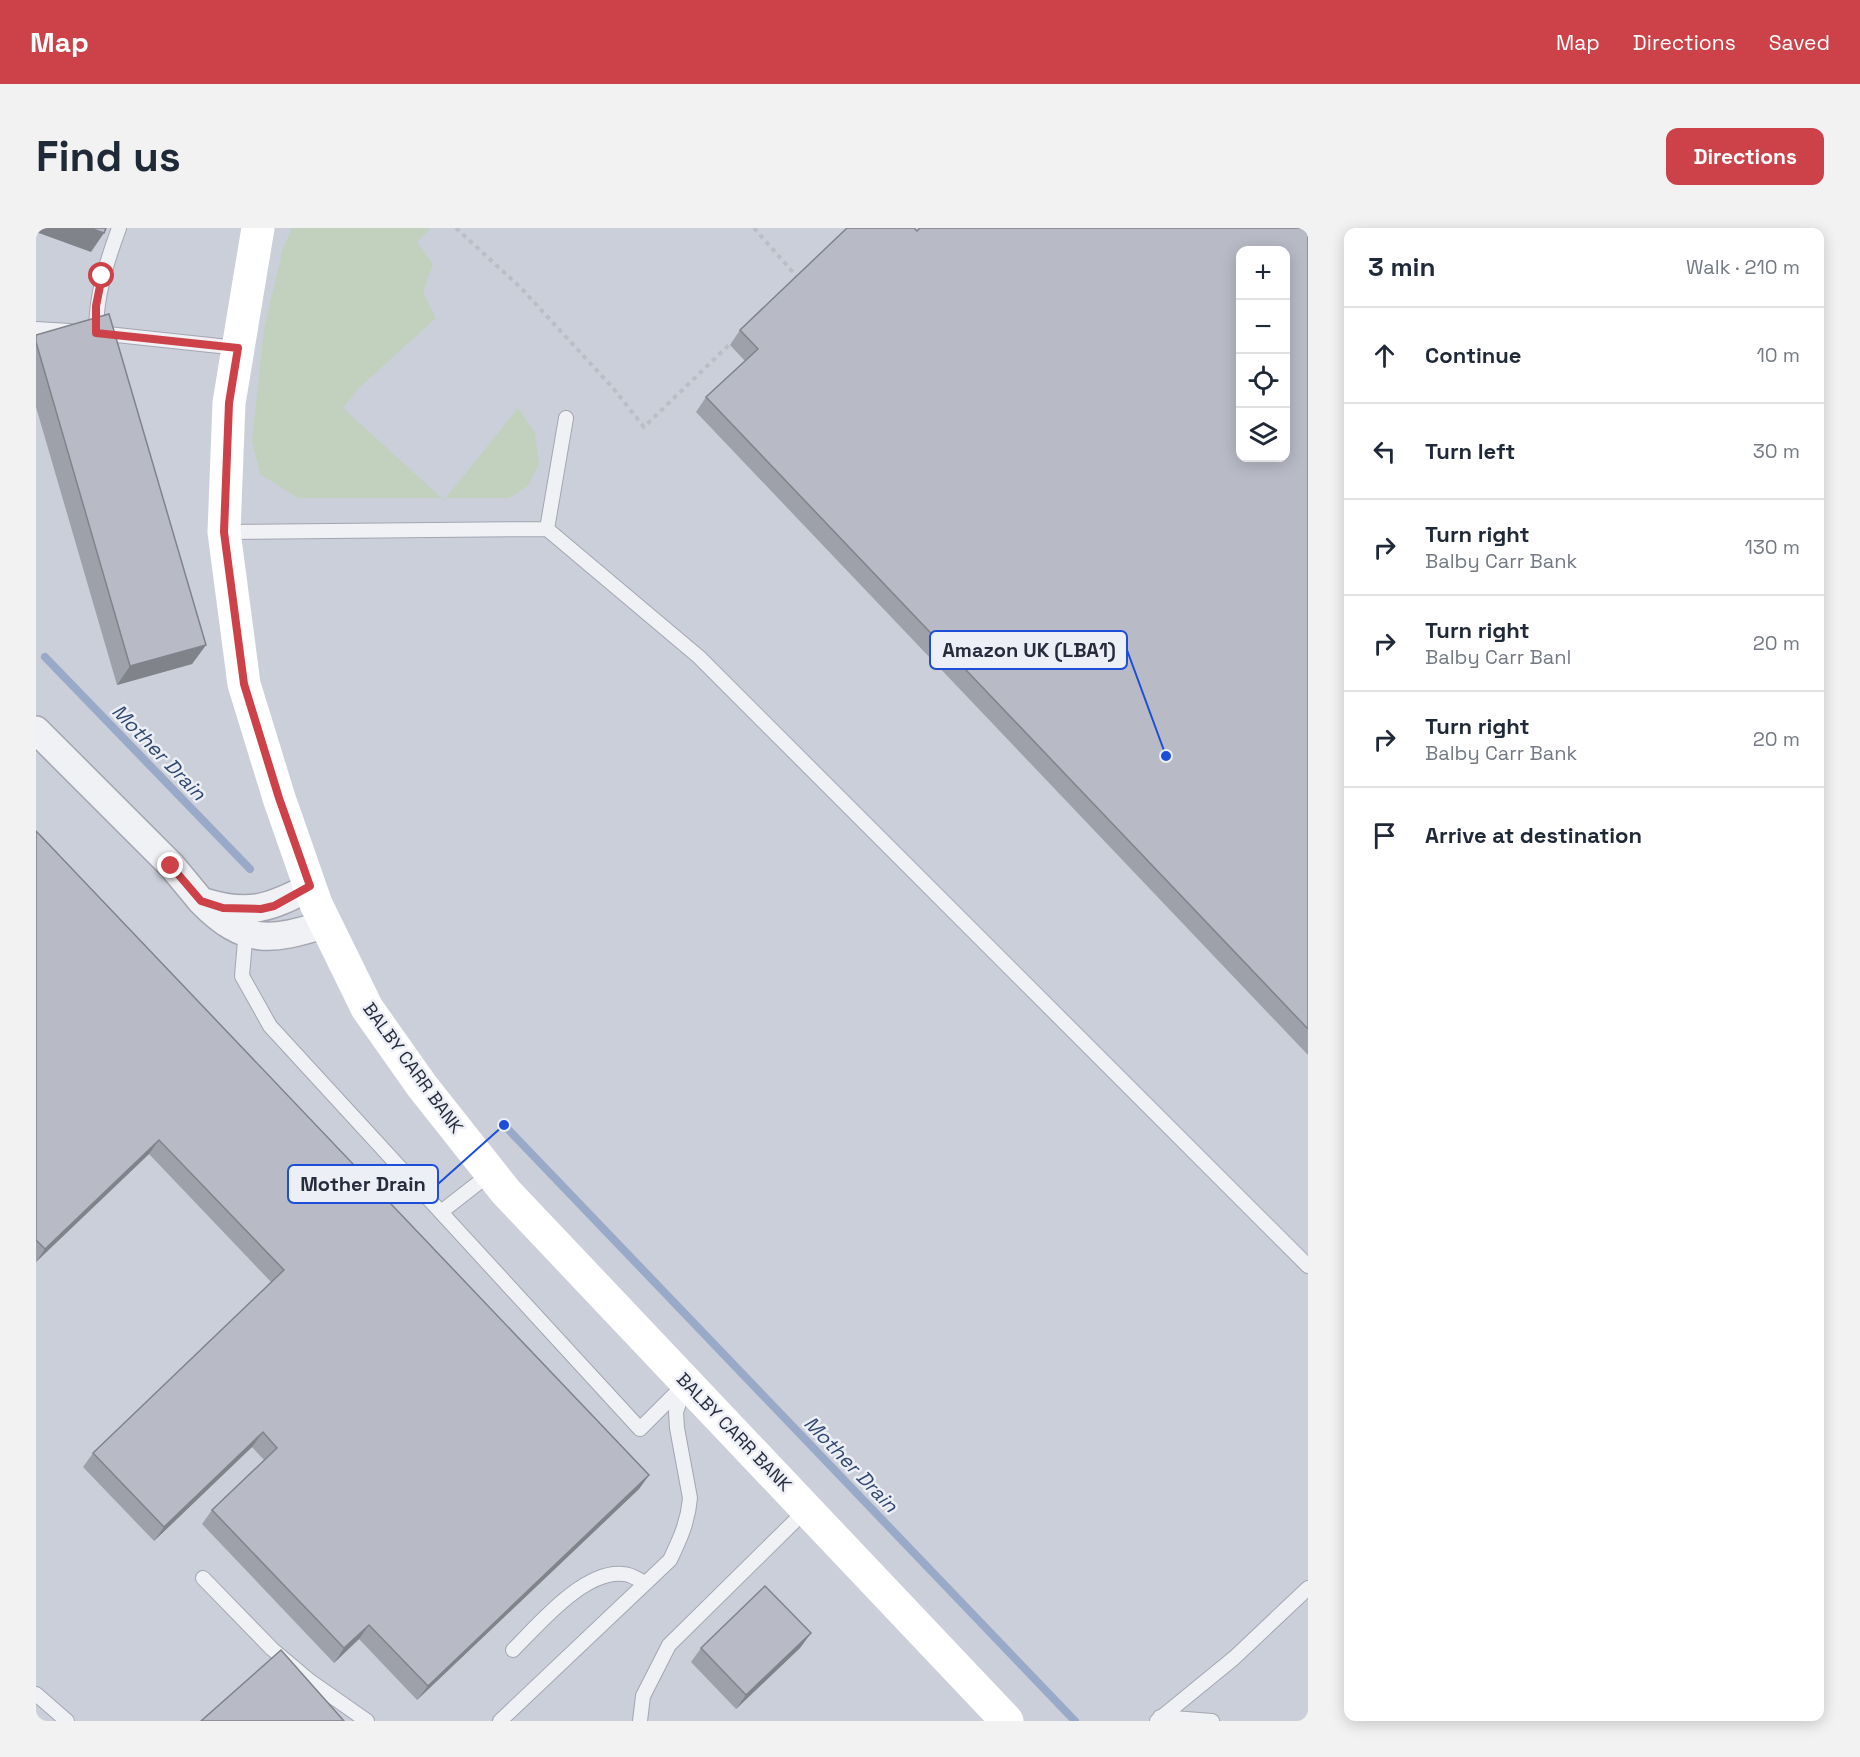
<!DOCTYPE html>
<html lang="en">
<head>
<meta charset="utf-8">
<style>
  body { margin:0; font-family:"Space Grotesk",sans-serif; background:#f2f2f3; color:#1f2937 }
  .controls { position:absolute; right:18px; top:18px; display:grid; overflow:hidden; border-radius:12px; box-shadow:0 3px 15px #0003 }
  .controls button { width:54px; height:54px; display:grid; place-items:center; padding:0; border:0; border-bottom:2px solid #e0e1e3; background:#fff; color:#1f2937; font:30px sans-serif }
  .stop { position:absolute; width:18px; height:18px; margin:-14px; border:4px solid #cc4248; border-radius:50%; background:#fff }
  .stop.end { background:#cc4248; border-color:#fff; box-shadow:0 2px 6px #0008 }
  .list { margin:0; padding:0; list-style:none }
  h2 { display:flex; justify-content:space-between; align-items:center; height:78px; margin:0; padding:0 24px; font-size:26px }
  h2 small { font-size:20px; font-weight:400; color:#747a83 }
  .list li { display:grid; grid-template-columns:39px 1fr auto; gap:18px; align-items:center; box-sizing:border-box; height:96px; padding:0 24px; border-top:2px solid #e0e1e3 }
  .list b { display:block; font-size:22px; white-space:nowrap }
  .list p { margin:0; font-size:20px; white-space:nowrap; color:#747a83 }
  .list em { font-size:20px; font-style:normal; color:#747a83 }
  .icon { flex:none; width:33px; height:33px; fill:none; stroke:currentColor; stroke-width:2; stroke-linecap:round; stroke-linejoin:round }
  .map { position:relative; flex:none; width:1272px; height:1493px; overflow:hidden; border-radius:12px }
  header { display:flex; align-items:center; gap:36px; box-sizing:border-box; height:84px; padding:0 30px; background:#cc4248; color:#fff }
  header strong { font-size:28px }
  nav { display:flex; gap:33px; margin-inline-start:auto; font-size:21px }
  .intro { display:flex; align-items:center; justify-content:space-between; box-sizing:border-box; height:144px; padding:0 36px }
  h1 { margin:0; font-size:42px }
  .button { padding:15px 27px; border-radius:12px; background:#cc4248; color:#fff; font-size:21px; font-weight:700 }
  main { display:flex; gap:36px; padding:0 36px }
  aside { flex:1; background:#fff; border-radius:12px; box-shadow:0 3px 15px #0003 }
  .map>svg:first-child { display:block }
  .built { fill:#cbcfd9; fill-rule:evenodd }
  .green { fill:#c1d1be }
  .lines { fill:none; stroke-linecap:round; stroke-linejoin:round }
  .stream { stroke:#98aac7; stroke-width:8 }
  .lane-casing { stroke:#a3a6b1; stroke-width:16 }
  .street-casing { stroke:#a3a6b1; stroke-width:30 }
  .path { stroke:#bcbec5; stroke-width:4; stroke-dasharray:4.5 4.5; stroke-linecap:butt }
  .lane { stroke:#f0f1f5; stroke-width:14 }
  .street { stroke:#f0f1f5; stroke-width:27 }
  .secondary { stroke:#fff; stroke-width:33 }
  .wall { fill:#9ea1aa }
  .shaded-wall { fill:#81838b }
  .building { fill:#b8bbc6; stroke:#81838b; stroke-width:1.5; fill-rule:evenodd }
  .route { stroke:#cc4248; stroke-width:8 }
  .labels { text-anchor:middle; stroke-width:5; stroke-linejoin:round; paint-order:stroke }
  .street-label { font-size:18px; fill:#272c3d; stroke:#eceff5 }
  .water-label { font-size:20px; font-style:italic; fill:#324770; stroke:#eceff5 }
  .leader { fill:none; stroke:#1d4ed8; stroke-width:2 }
  .callout-dot { fill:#1d4ed8; stroke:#eceff5; stroke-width:2 }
  .callout { fill:#eceff5; stroke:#1d4ed8; stroke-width:2 }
  .callout-label { font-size:20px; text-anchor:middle; font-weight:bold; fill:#272c3d }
</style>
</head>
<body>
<header>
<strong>Map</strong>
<nav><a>Map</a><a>Directions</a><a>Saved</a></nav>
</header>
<div class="intro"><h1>Find us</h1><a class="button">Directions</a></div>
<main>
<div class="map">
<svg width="1272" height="1493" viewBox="0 0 1272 1493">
  <rect width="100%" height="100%" fill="#dde0e7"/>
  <!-- built -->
  <path class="built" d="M0,0H1272V1493H0ZM1204,22H1250V230H1204Z"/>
  <!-- green -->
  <path class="green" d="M256,0H395L381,14L397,36L387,64L400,90L323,160L307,180L408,272L482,180L499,205L503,236L492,258L473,270H262L224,246L216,213L228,101L247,20Z"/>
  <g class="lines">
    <!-- stream -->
    <path class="stream" d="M9,429L214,641
      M468,897L1039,1493"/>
    <defs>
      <path id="lane" d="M0,101L34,103
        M60,105C60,67 70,36 83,0
        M62,105L202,120
        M511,301L663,429L1272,1038
        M188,304L511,301L530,190
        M210,701L206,748L234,798L604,1201L650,1155
        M405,984L455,945
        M167,1350L236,1421L274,1453L331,1493
        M477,1422C503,1396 548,1342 587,1346C595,1346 603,1352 609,1355
        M0,1466L31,1493
        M1124,1489L1176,1493
        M464,1493L634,1332C644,1311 652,1294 654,1270L641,1200L640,1184L649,1159
        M604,1493L607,1468L633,1417L771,1281
        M1121,1493L1198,1430L1272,1360"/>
      <path id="street" d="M0,502L136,638L165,673
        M274,659C232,681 212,688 165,673C209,718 235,713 290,696"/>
    </defs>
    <!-- lane casing -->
    <use href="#lane" class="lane-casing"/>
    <!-- street casing -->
    <use href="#street" class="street-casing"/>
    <!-- path -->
    <path class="path" d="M420,0L485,60L577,160L608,199L696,114
      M718,0L763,51"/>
    <!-- lane -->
    <use href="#lane" class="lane"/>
    <!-- street -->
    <use href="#street" class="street"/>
    <!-- secondary -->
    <path class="secondary" d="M222,0L193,175L188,304L208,456L243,570L280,676L331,780L386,858L470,964L971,1493"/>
  </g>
  <!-- wall -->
  <path class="wall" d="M1272,0V827L660,184L670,169L709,133L694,117L704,102L881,3Z
    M0,107L170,417L156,436L81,457L0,179Z
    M0,603L613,1247L603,1261L381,1472L323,1411L298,1435L166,1296L176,1282L228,1232L216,1219L118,1313L47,1239L57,1225L235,1054L113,926L0,1034Z
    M775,1405L764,1420L700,1481L655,1434L665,1420Z"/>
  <!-- shaded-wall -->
  <path class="shaded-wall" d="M0,0H54L68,5L55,24L0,4Z
    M170,417L156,436L81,457L94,438Z
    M123,912L113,926L0,1034L9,1021Z
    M227,1204L216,1219L118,1313L128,1299Z
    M613,1247L603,1261L381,1472L392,1458Z
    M333,1397L323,1411L298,1435L308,1420Z
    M775,1405L764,1420L700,1481L710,1467Z"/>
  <!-- building -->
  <path class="building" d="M54,0H70L68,5Z
    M811,0H878L881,3L884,0H1272V801L670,169L722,121L704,102ZM1204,22H1250V230H1204Z
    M73,86L170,417L94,438L0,114V107Z
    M0,603L613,1247L392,1458L333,1397L308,1420L176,1282L241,1220L227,1204L128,1299L57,1225L248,1042L123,912L9,1021L0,1012Z
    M729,1358L775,1405L710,1467L665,1420Z
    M245,1422L308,1493H165Z"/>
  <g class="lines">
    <!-- route -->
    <path class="route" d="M66,48L60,78V105L202,120L193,175L188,304L208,456L243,570L274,658L238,678L225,681L187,680L165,673L135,638"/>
  </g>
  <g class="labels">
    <!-- street labels -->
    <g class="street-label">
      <text transform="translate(377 840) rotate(54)" y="6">BALBY CARR BANK</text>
      <text transform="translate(698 1204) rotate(46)" y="6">BALBY CARR BANK</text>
    </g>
    <!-- water labels -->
    <g class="water-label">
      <text transform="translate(123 524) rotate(46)" y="7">Mother Drain</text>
      <text transform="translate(815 1236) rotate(46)" y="7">Mother Drain</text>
    </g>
  </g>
  <!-- callouts -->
  <path class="leader" d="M1130 528L1091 422M468 897L402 956"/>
  <g class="callout-dot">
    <circle cx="1130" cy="528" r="6"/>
    <circle cx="468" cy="897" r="6"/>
  </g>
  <g class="callout">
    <rect x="894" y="403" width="197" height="38" rx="6"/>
    <rect x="252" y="937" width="150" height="38" rx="6"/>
  </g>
  <g class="callout-label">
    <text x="993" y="429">Amazon UK (LBA1)</text>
    <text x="327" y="963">Mother Drain</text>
  </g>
</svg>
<div class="controls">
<button>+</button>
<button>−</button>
<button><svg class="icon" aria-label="locate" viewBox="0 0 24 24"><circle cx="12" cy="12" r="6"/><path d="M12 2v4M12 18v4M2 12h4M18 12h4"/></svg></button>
<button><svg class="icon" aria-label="layers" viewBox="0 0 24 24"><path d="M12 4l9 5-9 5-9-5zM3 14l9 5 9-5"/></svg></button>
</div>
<div class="stop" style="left:66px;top:48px"></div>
<div class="stop end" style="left:135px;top:638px"></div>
</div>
<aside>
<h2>3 min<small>Walk · 210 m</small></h2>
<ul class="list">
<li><svg class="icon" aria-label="ahead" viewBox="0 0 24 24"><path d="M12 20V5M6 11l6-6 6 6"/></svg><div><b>Continue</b></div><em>10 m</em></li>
<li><svg class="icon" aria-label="left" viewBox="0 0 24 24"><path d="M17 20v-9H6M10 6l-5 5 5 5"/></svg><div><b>Turn left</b></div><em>30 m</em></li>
<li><svg class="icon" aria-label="right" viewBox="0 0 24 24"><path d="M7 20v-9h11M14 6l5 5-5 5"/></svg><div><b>Turn right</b><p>Balby Carr Bank</p></div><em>130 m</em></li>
<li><svg class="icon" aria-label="right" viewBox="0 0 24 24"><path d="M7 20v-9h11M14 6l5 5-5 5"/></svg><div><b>Turn right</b><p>Balby Carr Banl</p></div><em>20 m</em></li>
<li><svg class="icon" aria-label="right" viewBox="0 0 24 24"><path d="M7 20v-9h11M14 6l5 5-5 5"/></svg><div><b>Turn right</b><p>Balby Carr Bank</p></div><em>20 m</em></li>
<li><svg class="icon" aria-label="arrive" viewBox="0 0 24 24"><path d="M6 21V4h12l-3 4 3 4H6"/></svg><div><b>Arrive at destination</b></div></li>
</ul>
</aside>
</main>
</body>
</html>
